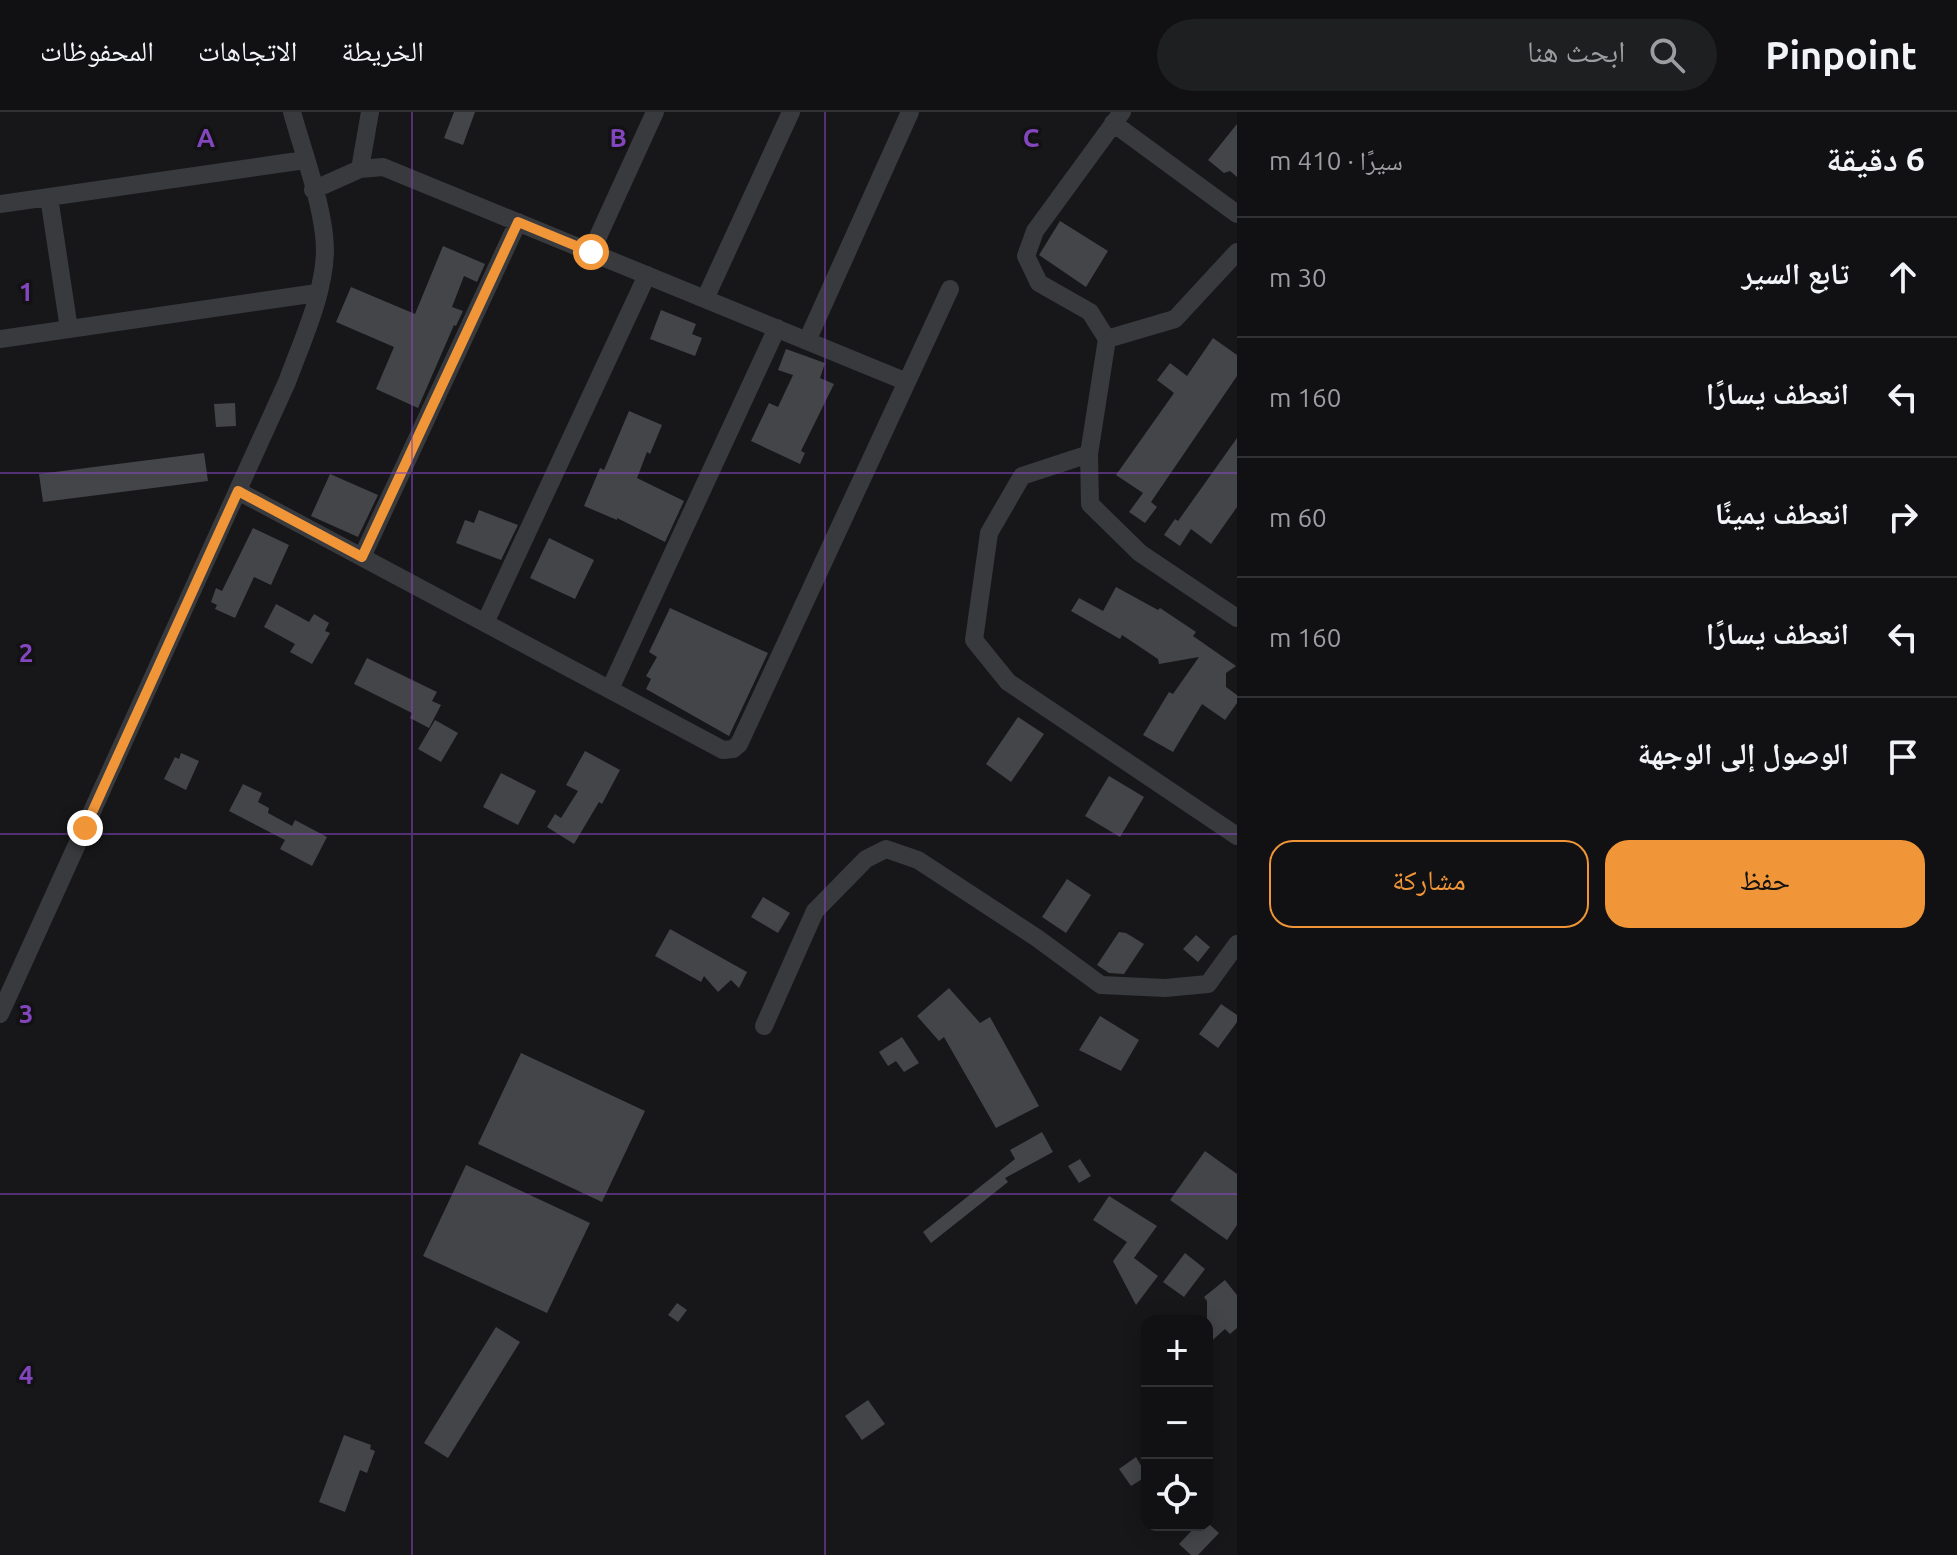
<!DOCTYPE html>
<html lang="ar">
<head>
<meta charset="utf-8">
<style>
  body { margin:0; font-family:Ubuntu,"Noto Naskh Arabic",sans-serif; background:#1e1f21; color:#f1f3f6; direction:rtl }
  .controls { position:absolute; right:24px; bottom:24px; display:grid; overflow:hidden; border-radius:16px; box-shadow:0 4px 20px #0003 }
  .controls button { width:72px; height:72px; display:grid; place-items:center; padding:0; border:0; border-bottom:2px solid #303133; background:#111113; color:#f1f3f6; font:40px sans-serif }
  .stop { position:absolute; width:24px; height:24px; margin:-18px; border:6px solid #f09538; border-radius:50%; background:#fff }
  .stop.end { background:#f09538; border-color:#fff; box-shadow:0 2px 8px #0008 }
  .list { margin:0; padding:0; list-style:none }
  h2 { display:flex; justify-content:space-between; align-items:center; height:104px; margin:0; padding:0 32px; font-size:34px }
  h2 small { font-size:26px; font-weight:400; color:#9c9da0 }
  .list li { display:grid; grid-template-columns:52px 1fr auto; gap:24px; align-items:center; box-sizing:border-box; height:120px; padding:0 32px; border-top:2px solid #303133 }
  .list b { display:block; font-size:30px; white-space:nowrap }
  .list em { font-size:26px; font-style:normal; color:#9c9da0 }
  .actions { display:flex; gap:16px; padding:24px 32px }
  .actions a { flex:1; padding:18px 0; border:2px solid #f09538; border-radius:24px; text-align:center; font-size:28px; color:#f09538 }
  .actions .main { background:#f09538; color:#111 }
  .icon { flex:none; width:44px; height:44px; fill:none; stroke:currentColor; stroke-width:2; stroke-linecap:round; stroke-linejoin:round }
  .map { position:relative; flex:none; width:1237px; height:1443px; overflow:hidden; direction:ltr }
  header { display:flex; align-items:center; gap:48px; box-sizing:border-box; height:112px; padding:0 40px; background:#111113; border-bottom:2px solid #303133 }
  header strong { font-size:38px }
  nav { display:flex; gap:44px; margin-inline-start:auto; font-size:28px }
  .search { width:560px; height:72px; background:#1e1f21; display:flex; align-items:center; gap:20px; box-sizing:border-box; padding:0 28px; border-radius:44px; color:#9c9da0; font-size:30px }
  main { display:flex }
  aside { flex:1; background:#111113 }
  .map>svg:first-child { display:block }
  .building { fill:#434549 }
  .lines { fill:none; stroke-linecap:round; stroke-linejoin:round }
  .street { stroke:#383a3e; stroke-width:18 }
  .route { stroke:#f09538; stroke-width:10 }
  .grid { fill:none; stroke:#8446be; stroke-width:2; stroke-opacity:0.55 }
  .grid-label { font-size:26px; text-anchor:middle; font-weight:bold; fill:#8446be; stroke:#121214; stroke-width:7; stroke-linejoin:round; paint-order:stroke }
</style>
</head>
<body>
<header>
<strong>Pinpoint</strong>
<div class="search"><svg class="icon" aria-label="search" viewBox="0 0 24 24"><circle cx="10" cy="10" r="6"/><path d="M15 15l6 6"/></svg>ابحث هنا</div>
<nav><a>الخريطة</a><a>الاتجاهات</a><a>المحفوظات</a></nav>
</header>
<main>
<aside>
<h2>6 دقيقة<small>سيرًا · 410 m</small></h2>
<ul class="list">
<li><svg class="icon" aria-label="ahead" viewBox="0 0 24 24"><path d="M12 20V5M6 11l6-6 6 6"/></svg><div><b>تابع السير</b></div><em>30 m</em></li>
<li><svg class="icon" aria-label="left" viewBox="0 0 24 24"><path d="M17 20v-9H6M10 6l-5 5 5 5"/></svg><div><b>انعطف يسارًا</b></div><em>160 m</em></li>
<li><svg class="icon" aria-label="right" viewBox="0 0 24 24"><path d="M7 20v-9h11M14 6l5 5-5 5"/></svg><div><b>انعطف يمينًا</b></div><em>60 m</em></li>
<li><svg class="icon" aria-label="left" viewBox="0 0 24 24"><path d="M17 20v-9H6M10 6l-5 5 5 5"/></svg><div><b>انعطف يسارًا</b></div><em>160 m</em></li>
<li><svg class="icon" aria-label="arrive" viewBox="0 0 24 24"><path d="M6 21V4h12l-3 4 3 4H6"/></svg><div><b>الوصول إلى الوجهة</b></div></li>
</ul>
<div class="actions"><a class="main">حفظ</a><a>مشاركة</a></div>
</aside>
<div class="map">
<svg width="1237" height="1443" viewBox="0 0 1237 1443">
  <rect width="100%" height="100%" fill="#171719"/>
  <!-- building -->
  <path class="building" d="M454,0H475L463,33L444,26Z
    M1237,12V65L1230,59L1224,61L1208,48Z
    M1060,109L1108,139L1086,175L1039,143Z
    M443,134L485,152L477,170L464,164L452,195L463,199L456,214L454,213L418,296L376,277L394,235L336,210L351,175L415,202Z
    M661,198L696,212L692,222L702,226L695,244L650,227Z
    M1213,226L1237,243V264L1151,390L1157,395L1145,411L1129,400L1143,381L1116,363L1174,281L1157,268L1170,251L1187,264Z
    M786,237L825,251L820,266L834,272L801,339L805,341L800,352L751,329L769,291L778,295L793,263L778,258Z
    M235,291L236,314L216,315L214,292Z
    M629,299L662,313L650,342L647,340L637,366L684,389L665,430L617,406V408L584,394L600,356L604,358Z
    M1237,326V395L1211,432L1191,417L1180,434L1164,423L1175,407L1178,409Z
    M204,341L208,369L43,390L39,362Z
    M330,362L378,383L358,425L311,404Z
    M479,398L518,413L501,448L456,431L465,408L474,411Z
    M253,416L289,433L271,473L254,465L235,506L215,497L217,493L211,490L216,476L222,479Z
    M549,426L594,448L575,487L530,466Z
    M1116,475L1158,498L1160,496L1196,520L1193,524L1236,554L1226,561V575L1237,583V591L1225,608L1202,592L1173,640L1143,623L1169,580L1173,582L1199,545L1159,552L1158,547L1122,523L1120,527L1071,499L1079,486L1103,499Z
    M276,492L309,510L314,502L329,511L325,519L330,521L312,552L290,540L295,532L264,515Z
    M670,496L768,541L729,624L646,577L651,567L646,564L657,545L649,540Z
    M367,546L437,580L432,589L441,593L429,616L410,606L412,601L354,572Z
    M1018,605L1044,622L1011,670L986,652Z
    M435,608L458,621L441,650L418,637Z
    M585,639L620,658L602,692L599,690L574,732L547,715L555,702L561,706L578,679L566,673Z
    M181,641L199,649L186,678L164,667L175,645L179,647Z
    M501,661L536,679L518,713L483,695Z
    M1109,664L1144,685L1120,725L1085,704Z
    M243,672L262,681L258,690L269,696L268,701L292,714L295,708L327,725L312,754L280,737L285,728L229,699Z
    M1067,767L1091,783L1066,821L1042,805Z
    M763,785L790,801L778,821L751,805Z
    M670,817L747,860L739,876L731,868L718,880L704,864L701,870L655,844Z
    M1119,820L1126,821L1144,832L1124,862L1109,861L1097,853Z
    M1196,823L1210,835L1198,850L1183,837Z
    M949,876L980,911L990,905L1039,994L996,1016L944,925L939,929L917,904Z
    M1221,892L1237,903V910L1218,936L1199,922Z
    M1100,904L1139,928L1121,959L1079,938Z
    M902,925L919,951L904,960L896,949L888,954L879,940Z
    M521,941L645,999L602,1090L478,1032Z
    M1042,1020L1053,1040L1005,1066L1008,1070L931,1131L923,1120L1015,1047L1010,1038Z
    M1205,1039L1237,1062V1113L1227,1128L1170,1088Z
    M1080,1047L1091,1064L1079,1071L1068,1054Z
    M466,1053L590,1111L547,1201L423,1144Z
    M1109,1084L1157,1114L1134,1146L1158,1164L1136,1193L1113,1149L1127,1130L1093,1108Z
    M1185,1141L1205,1157L1184,1185L1163,1170Z
    M1225,1168L1237,1183V1216L1230,1222L1225,1217L1207,1233V1189L1204,1185Z
    M677,1191L687,1198L678,1210L668,1203Z
    M496,1215L520,1230L448,1346L424,1331Z
    M868,1288L885,1312L862,1328L845,1304Z
    M344,1323L371,1333L370,1337L375,1339L367,1361L360,1358L345,1400L319,1390Z
    M1136,1345L1147,1364L1131,1374L1119,1357Z
    M1197,1413H1210L1219,1421L1198,1443H1191L1179,1432Z"/>
  <g class="lines">
    <!-- street -->
    <path class="street" d="M1122,0L1035,119L1026,144L1039,171L1090,200L1107,227L1089,342L1090,392L1140,441L1237,506
      M1113,11L1237,102
      M360,57L370,0
      M313,78L360,57L383,55L907,270
      M49,85L69,217
      M0,92L305,48
      M591,140L655,0
      M705,187L791,0
      M0,227L317,181
      M1107,227L1175,207L1237,140
      M807,229L910,0
      M1089,342L1022,364L989,421L974,528L1008,570L1237,724
      M238,379L723,638L733,637L739,632L950,177
      M362,445L518,110
      M485,511L647,163
      M610,577L777,216
      M0,902L287,270C302,229 324,183 325,139C325,98 303,40 292,0
      M764,914L815,799L866,747L886,737L918,748L1037,826L1101,873L1165,876L1208,872L1237,832"/>
  </g>
  <g class="lines">
    <!-- route -->
    <path class="route" d="M85,716L238,379L362,445L518,110L591,140"/>
  </g>
  <!-- grid -->
  <path class="grid" d="M412,0V1443M825,0V1443M0,361H1237M0,722H1237M0,1082H1237"/>
  <g class="grid-label">
    <text x="206" y="35">A</text>
    <text x="618" y="35">B</text>
    <text x="1031" y="35">C</text>
    <text x="26" y="189">1</text>
    <text x="26" y="550">2</text>
    <text x="26" y="911">3</text>
    <text x="26" y="1272">4</text>
  </g>
</svg>
<div class="controls">
<button>+</button>
<button>−</button>
<button><svg class="icon" aria-label="locate" viewBox="0 0 24 24"><circle cx="12" cy="12" r="6"/><path d="M12 2v4M12 18v4M2 12h4M18 12h4"/></svg></button>
</div>
<div class="stop" style="left:591px;top:140px"></div>
<div class="stop end" style="left:85px;top:716px"></div>
</div>
</main>
</body>
</html>
